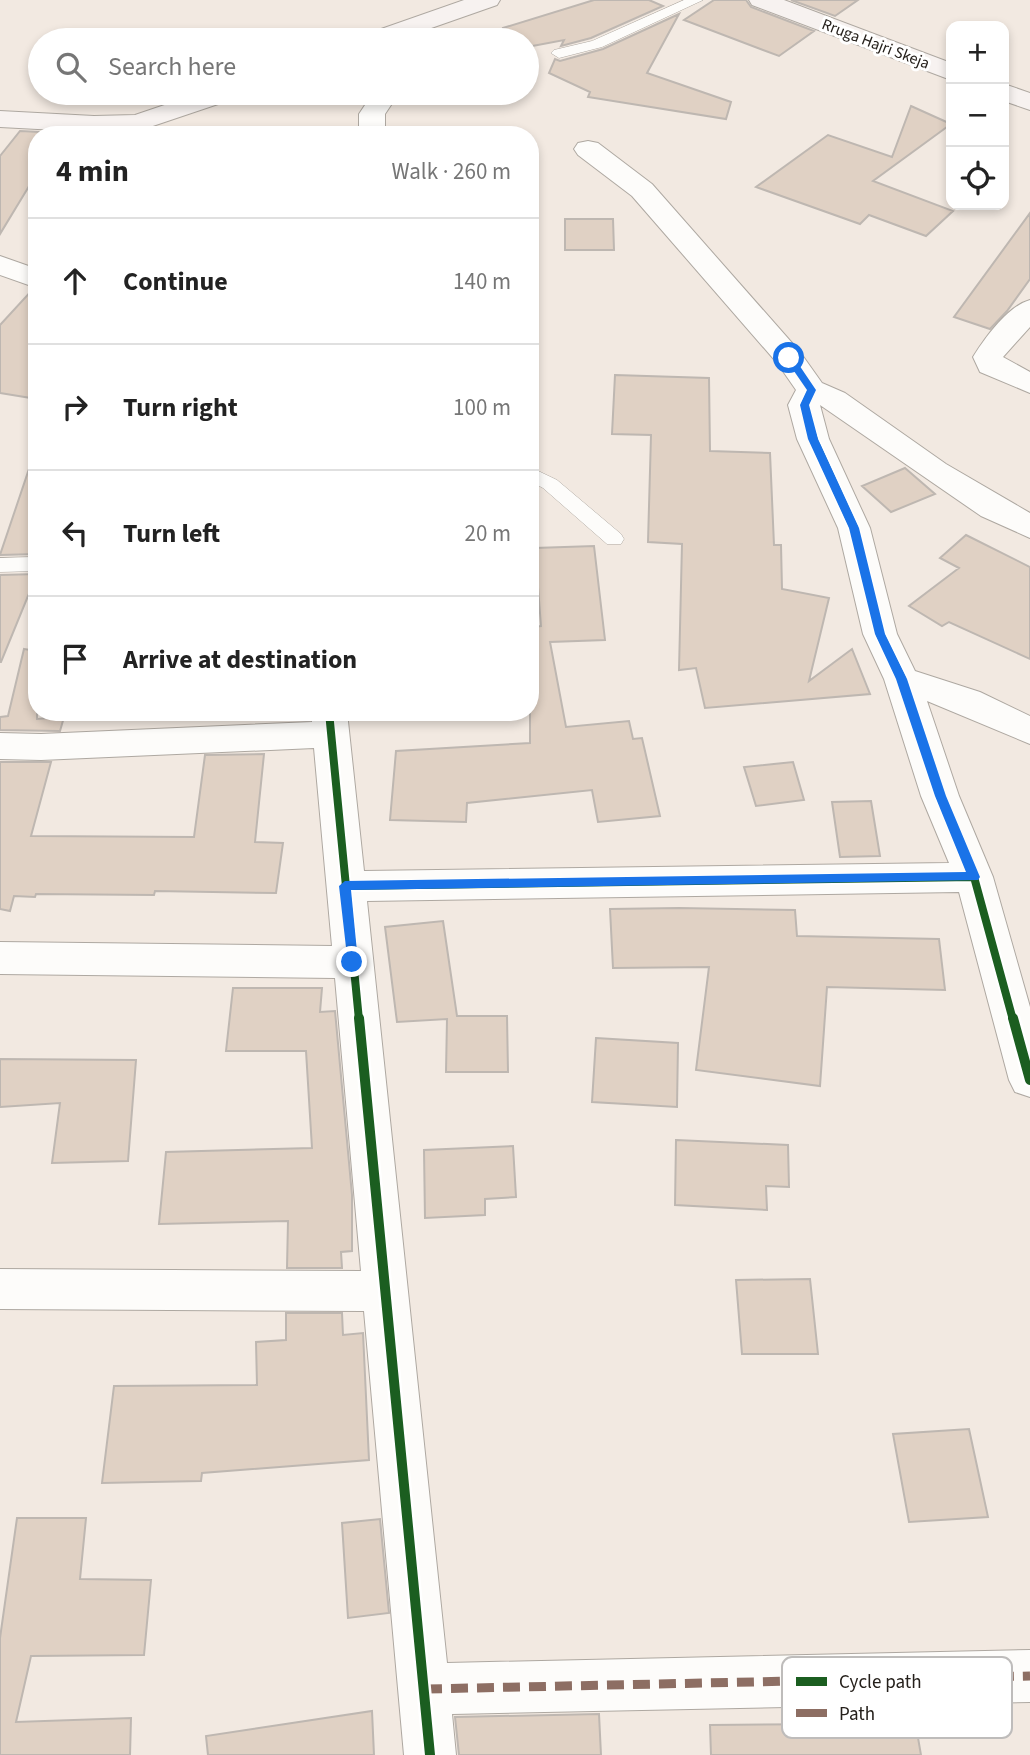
<!DOCTYPE html>
<html lang="en">
<head>
<meta charset="utf-8">
<style>
  body { margin:0; font-family:"Source Sans 3",sans-serif; background:#f2f2f2; color:#222 }
  .controls { position:absolute; right:21px; top:21px; display:grid; overflow:hidden; border-radius:14px; box-shadow:0 4px 10px #0003 }
  .controls button { width:63px; height:63px; display:grid; place-items:center; padding:0; border:0; border-bottom:2px solid #e0e0e0; background:#fff; color:#222; font:35px sans-serif }
  .stop { position:absolute; width:21px; height:21px; margin:-16px; border:5px solid #1a73e8; border-radius:50%; background:#fff }
  .stop.end { background:#1a73e8; border-color:#fff; box-shadow:0 2px 7px #0008 }
  .list { margin:0; padding:0; list-style:none }
  h2 { display:flex; justify-content:space-between; align-items:center; height:91px; margin:0; padding:0 28px; font-size:30px }
  h2 small { font-size:23px; font-weight:400; color:#767676 }
  .list li { display:grid; grid-template-columns:46px 1fr auto; gap:21px; align-items:center; box-sizing:border-box; height:126px; padding:0 28px; border-top:2px solid #e0e0e0 }
  .list b { display:block; font-size:26px; white-space:nowrap }
  .list em { font-size:23px; font-style:normal; color:#767676 }
  .icon { flex:none; width:38px; height:38px; fill:none; stroke:currentColor; stroke-width:2; stroke-linecap:round; stroke-linejoin:round }
  .map { position:relative; flex:none; width:1030px; height:1755px; overflow:hidden }
  .search { position:absolute; background:#fff; box-shadow:0 4px 10px #0003; left:28px; top:28px; width:511px; height:77px; display:flex; align-items:center; gap:18px; box-sizing:border-box; padding:0 24px; border-radius:38px; color:#767676; font-size:26px }
  .panel { position:absolute; background:#fff; box-shadow:0 4px 10px #0003; left:28px; top:126px; width:511px; height:595px; border-radius:28px }
  .map>svg:first-child { display:block }
  .building { fill:#e0d1c4; stroke:#beb7b1; stroke-width:2 }
  .lines { fill:none; stroke-linecap:round; stroke-linejoin:round }
  .lane-casing { stroke:#aea8a1; stroke-width:1 }
  .street-casing { stroke:#aea8a1; stroke-width:2 }
  .secondary-casing { stroke:#aea8a1; stroke-width:2 }
  .lane { fill:#fdfcfa; fill-rule:evenodd }
  .street { fill:#fdfcfa; fill-rule:evenodd }
  .secondary { fill:#f7f2f0; fill-rule:evenodd }
  .quiet { stroke:#8d6e63; stroke-width:9; stroke-dasharray:17 9; stroke-linecap:butt }
  .cycleway-far2-casing { stroke:#fff; stroke-width:10 }
  .cycleway-far1-casing { stroke:#fff; stroke-width:12 }
  .cycleway-casing { stroke:#fff; stroke-width:15 }
  .cycleway-far2 { stroke:#1b5e20; stroke-width:6 }
  .cycleway-far1 { stroke:#1b5e20; stroke-width:8 }
  .cycleway { stroke:#1b5e20; stroke-width:10 }
  .route { fill:#1a73e8 }
  .labels { text-anchor:middle; stroke-width:6; stroke-linejoin:round; paint-order:stroke }
  .far-street-label { font-size:16px; fill:#25201b; stroke:#fff }
  .key { fill:#fff; stroke:#bebcbb; stroke-width:2 }
  .key-label { font-size:19px; fill:#25201b }
</style>
</head>
<body>
<div class="map">
<svg width="1030" height="1755" viewBox="0 0 1030 1755">
  <rect width="100%" height="100%" fill="#f2e9e1"/>
  <!-- building -->
  <path class="building" d="M594,0H649L663,6L591,38L561,46L564,40L527,47V40H506L503,28Z
    M714,0H746L751,7L814,31L779,56L684,20Z
    M791,0H858L835,16Z
    M679,14L647,73L731,102L726,119L588,97L590,92L549,73L555,59L560,61L603,49Z
    M911,106L951,124L873,181L953,211L926,236L869,215L860,224L756,187L828,135L892,157Z
    M20,131L61,133L37,135V173L0,234V156Z
    M1030,213V279L1007,311L990,329L954,317Z
    M565,219H613L614,250H565Z
    M33,289L37,290V399L0,393V325Z
    M615,375L709,378L710,451L770,453L774,545H781L782,589L829,598L809,681L852,649L870,694L705,708L696,668L679,670L682,544L648,542L651,435L612,434Z
    M32,460L37,461V554L0,555Z
    M905,468L935,494L891,512L862,486Z
    M966,535L1030,567V659L949,622L942,626L909,606L959,568L940,558Z
    M594,546L605,640L550,642L566,727L629,721L633,739L642,738L660,816L598,822L592,790L467,803L466,822L390,820L396,751L530,743V627L541,626L535,548Z
    M37,574L1,662H0V575Z
    M24,649L37,651V719L64,717L60,731L0,730V717L8,716Z
    M264,754L255,842L283,843L276,893L155,891L154,895L36,894L35,897L14,896L10,911L0,909V762H51L31,836L194,837L205,755Z
    M793,762L804,800L756,806L744,767Z
    M871,801L880,856L840,857L832,802Z
    M679,908L795,910L797,936L939,939L945,990L827,987L820,1086L696,1070L709,967L613,968L610,909Z
    M443,921L457,1016H507L508,1072H446L447,1019L397,1022L385,927Z
    M233,988H322L320,1012L335,1011L352,1195V1251L341,1252L342,1268H287L288,1221L159,1224L166,1152L312,1148L306,1051H226Z
    M596,1038L678,1043L677,1107L592,1102Z
    M0,1059L136,1060L128,1161L52,1163L60,1103L0,1107Z
    M676,1140L788,1145L789,1187L766,1186L767,1210L675,1205Z
    M513,1146L516,1197L485,1199V1215L425,1218L424,1150Z
    M810,1279L818,1354H742L736,1280Z
    M286,1313H342L343,1335L363,1333L369,1460L202,1473L201,1481L102,1483L114,1386L257,1385L256,1342L286,1340Z
    M969,1429L988,1517L909,1522L893,1434Z
    M17,1518H86L80,1579L151,1580L144,1655L31,1656L16,1722L131,1718L130,1755H0V1638Z
    M380,1519L389,1613L348,1618L342,1523Z
    M913,1709L921,1755H711L710,1725L841,1724L839,1714Z
    M372,1711L374,1755H208L206,1736Z
    M599,1714L601,1755H459L455,1717Z"/>
  <g class="lines">
    <defs>
      <path id="lane" d="M684,0H703L602,47L559,58L551,53L554,50L592,41Z
        M530,467L557,480L621,534L624,539L621,544H607L543,488L530,481Z
        M37,557V571L0,572V558Z"/>
      <path id="street" d="M373,93H399L385,114V135H359V114Z
        M588,141L598,143L652,184L800,352L822,383L845,393L946,464L1030,513V538L981,516L820,405L829,439L870,528L897,634L915,671L980,692L1030,716V744L927,701L959,796L993,877L1030,1007V1097L1015,1092L1009,1080L959,892L367,901L447,1663L1030,1650V1702L452,1714L456,1755H404L364,1311L0,1309V1269L361,1271L335,978L0,974V942L332,946L314,748L41,760L0,759V733L41,734L312,722L311,712H347L364,871L949,863L921,796L884,679L863,634L838,528L797,439L788,405L796,390L778,364L632,196L578,155L574,149L578,143Z
        M0,256L37,269V288L0,275Z
        M1030,300V327L1003,357L1030,372V393L980,372L973,357C985,338 1008,306 1030,300Z"/>
      <path id="secondary" d="M464,0H500L497,5L397,40H360L364,35Z
        M749,0H784L951,63V80L752,5Z
        M1004,84L1030,93V110L1004,101Z
        M200,93H237L233,99L138,131L94,132L0,127V111L94,116L135,115Z"/>
    </defs>
    <!-- lane casing -->
    <use href="#lane" class="lane-casing"/>
    <!-- street casing -->
    <use href="#street" class="street-casing"/>
    <!-- secondary casing -->
    <use href="#secondary" class="secondary-casing"/>
    <!-- lane -->
    <use href="#lane" class="lane"/>
    <!-- street -->
    <use href="#street" class="street"/>
    <!-- secondary -->
    <use href="#secondary" class="secondary"/>
    <!-- quiet -->
    <path class="quiet" d="M425,1689L1030,1676"/>
    <defs>
      <path id="cycleway-far2" d="M811,390L804,405L817,447"/>
      <path id="cycleway-far1" d="M816,445L854,528L880,634L902,679L940,796L974,877L1013,1020
        M329,712L359,1020
        M345,886L974,877"/>
      <path id="cycleway" d="M359,1018L430,1755
        M1013,1018L1030,1080"/>
    </defs>
    <!-- cycleway-far2 casing -->
    <use href="#cycleway-far2" class="cycleway-far2-casing"/>
    <!-- cycleway-far1 casing -->
    <use href="#cycleway-far1" class="cycleway-far1-casing"/>
    <!-- cycleway casing -->
    <use href="#cycleway" class="cycleway-casing"/>
    <!-- cycleway-far2 -->
    <use href="#cycleway-far2" class="cycleway-far2"/>
    <!-- cycleway-far1 -->
    <use href="#cycleway-far1" class="cycleway-far1"/>
    <!-- cycleway -->
    <use href="#cycleway" class="cycleway"/>
  </g>
  <!-- route -->
  <path class="route" d="M786,356H793L816,390L809,405L818,439L859,528L885,634L907,679L946,796L980,877L978,880L351,890L358,962L352,967L348,965L339,886L345,881L966,872L935,796L896,679L875,634L849,528L808,439L800,405L807,390L785,358Z"/>
  <g class="labels">
    <!-- far-street labels -->
    <g class="far-street-label">
      <text transform="translate(876 43) rotate(21)" y="6">Rruga Hajri Skeja</text>
    </g>
  </g>
  <!-- legend -->
  <rect x="782" y="1657" width="230" height="81" rx="10" class="key"/>
  <rect x="796" y="1677" width="31" height="9" fill="#1b5e20"/>
  <rect x="796" y="1709" width="31" height="8" fill="#8d6e63"/>
  <g class="key-label">
    <text x="839" y="1688">Cycle path</text>
    <text x="839" y="1720">Path</text>
  </g>
</svg>
<div class="controls">
<button>+</button>
<button>−</button>
<button><svg class="icon" aria-label="locate" viewBox="0 0 24 24"><circle cx="12" cy="12" r="6"/><path d="M12 2v4M12 18v4M2 12h4M18 12h4"/></svg></button>
</div>
<div class="stop" style="left:789px;top:358px"></div>
<div class="stop end" style="left:352px;top:962px"></div>
<div class="search"><svg class="icon" aria-label="search" viewBox="0 0 24 24"><circle cx="10" cy="10" r="6"/><path d="M15 15l6 6"/></svg>Search here</div>
<section class="panel">
<h2>4 min<small>Walk · 260 m</small></h2>
<ul class="list">
<li><svg class="icon" aria-label="ahead" viewBox="0 0 24 24"><path d="M12 20V5M6 11l6-6 6 6"/></svg><div><b>Continue</b></div><em>140 m</em></li>
<li><svg class="icon" aria-label="right" viewBox="0 0 24 24"><path d="M7 20v-9h11M14 6l5 5-5 5"/></svg><div><b>Turn right</b></div><em>100 m</em></li>
<li><svg class="icon" aria-label="left" viewBox="0 0 24 24"><path d="M17 20v-9H6M10 6l-5 5 5 5"/></svg><div><b>Turn left</b></div><em>20 m</em></li>
<li><svg class="icon" aria-label="arrive" viewBox="0 0 24 24"><path d="M6 21V4h12l-3 4 3 4H6"/></svg><div><b>Arrive at destination</b></div></li>
</ul>
</section>
</div>
</body>
</html>
